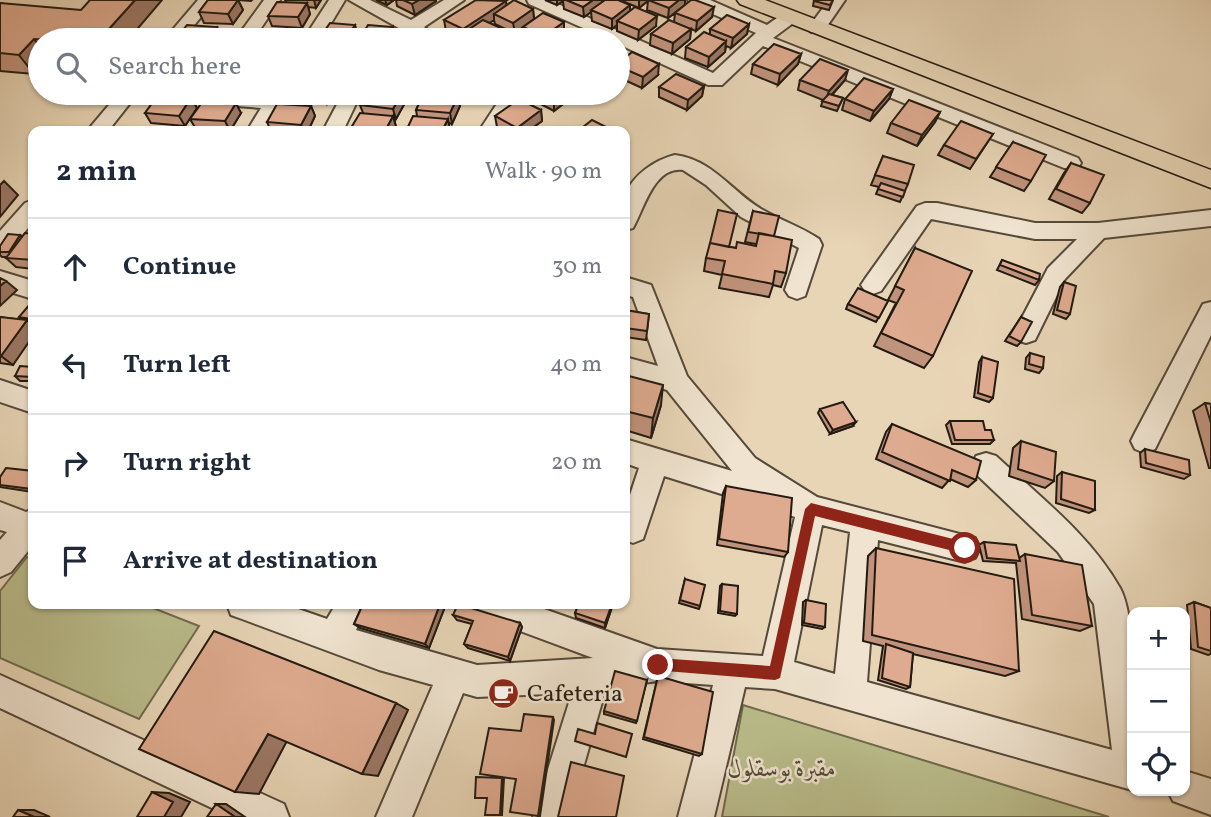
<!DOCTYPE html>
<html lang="en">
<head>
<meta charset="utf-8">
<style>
  body { margin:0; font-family:Vollkorn,Amiri,serif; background:#f2f2f3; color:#1f2937 }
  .controls { position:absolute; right:21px; bottom:21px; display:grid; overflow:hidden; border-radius:14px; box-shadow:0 2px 5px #0004 }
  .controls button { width:63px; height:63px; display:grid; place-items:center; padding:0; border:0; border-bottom:2px solid #e0e1e3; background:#fff; color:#1f2937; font:35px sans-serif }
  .stop { position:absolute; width:21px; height:21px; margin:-16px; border:5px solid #8f2418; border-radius:50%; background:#fff }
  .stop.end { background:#8f2418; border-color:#fff; box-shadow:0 2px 7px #0008 }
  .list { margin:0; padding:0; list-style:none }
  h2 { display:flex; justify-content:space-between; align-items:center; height:91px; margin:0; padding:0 28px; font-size:30px }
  h2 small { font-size:23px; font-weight:400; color:#747a83 }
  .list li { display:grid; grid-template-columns:46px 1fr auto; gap:21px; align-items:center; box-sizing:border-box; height:98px; padding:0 28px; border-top:2px solid #e0e1e3 }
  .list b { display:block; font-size:26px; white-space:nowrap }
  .list em { font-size:23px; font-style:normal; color:#747a83 }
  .icon { flex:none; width:38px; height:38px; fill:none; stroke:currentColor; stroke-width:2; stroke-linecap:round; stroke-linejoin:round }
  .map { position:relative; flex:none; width:1211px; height:817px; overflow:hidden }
  .search { position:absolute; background:#fff; box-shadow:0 2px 5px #0004; left:28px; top:28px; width:602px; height:77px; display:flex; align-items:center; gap:18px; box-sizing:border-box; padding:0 24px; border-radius:38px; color:#747a83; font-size:26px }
  .panel { position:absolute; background:#fff; box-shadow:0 2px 5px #0004; left:28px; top:126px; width:602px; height:483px; border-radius:14px }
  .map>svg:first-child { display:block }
  .green { fill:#babc8b; stroke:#6e6b4e; stroke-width:2 }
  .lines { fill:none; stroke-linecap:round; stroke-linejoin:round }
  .minor-casing { stroke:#54493a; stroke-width:4 }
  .major-casing { stroke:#231a11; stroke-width:3 }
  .minor { fill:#f0e4d0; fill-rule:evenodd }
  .major { fill:#e8d5b6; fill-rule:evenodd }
  .wall { fill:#c0937c; stroke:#231a11; stroke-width:2 }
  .shaded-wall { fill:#9c7865; stroke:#231a11; stroke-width:2 }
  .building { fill:#dfab90; stroke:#231a11; stroke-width:2 }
  .route { fill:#8f2418 }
  .labels { text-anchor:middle; stroke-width:5; stroke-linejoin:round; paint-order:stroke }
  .near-poi-label { font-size:24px; fill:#231a11; stroke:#f0e4d0; text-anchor:start }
  .near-park-label { font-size:24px; font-style:italic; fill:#504b36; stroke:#f0e4d0 }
</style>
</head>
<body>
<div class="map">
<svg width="1211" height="817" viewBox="0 0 1211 817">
  <rect width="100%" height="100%" fill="#e8d5b6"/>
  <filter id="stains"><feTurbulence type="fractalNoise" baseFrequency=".00286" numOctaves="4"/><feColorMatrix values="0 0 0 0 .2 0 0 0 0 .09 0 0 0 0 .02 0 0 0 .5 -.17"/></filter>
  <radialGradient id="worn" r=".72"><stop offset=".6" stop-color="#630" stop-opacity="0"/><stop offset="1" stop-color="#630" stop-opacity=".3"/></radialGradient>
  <!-- green -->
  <path class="green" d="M27,557L33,560V604H143L199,626L139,719L0,658V591Z
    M743,705L1109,817H722Z"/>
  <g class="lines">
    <defs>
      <path id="minor" d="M198,0H215L182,40H164Z
        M264,0H280L253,40H235Z
        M329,0H345L321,40H303Z
        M349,0H370L411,20L444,0H464L424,27L441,40H420Z
        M527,0H549L713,73L756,33L690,4L688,0H710L767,25L784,13H796L799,17L796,21L773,38L1078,158L1081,163L1078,168H1064L763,46L722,85H708L618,44V40H610L529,4Z
        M829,0H845L823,32H811L808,28Z
        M119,93H138L108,131H87Z
        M139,93H219L268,97L271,93H289L267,131H247L261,108L148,99L141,97Z
        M343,93H361L343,131H323Z
        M504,93H522L499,131H479Z
        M675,155C713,160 730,190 761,209C780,220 801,227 819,239L822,245L805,296L797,299L789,296L785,290L799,248L741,217L706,185L683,170C654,166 644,209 633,228L625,230C625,220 622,206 625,196C632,175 655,160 675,155Z
        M33,200V222L8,252L0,254V231L25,203Z
        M925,203H937L1035,223H1098L1211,210V226L1104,238L1065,279L1035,340L1026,343L1017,340L1014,333L1048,268L1077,239H1035L931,219L881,291L873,294L865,291L861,285L865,279L917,206Z
        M0,271L33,281V299L0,289Z
        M625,277L651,285L687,376L755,458L817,497L975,538L980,548L975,558L965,562L878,540L867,682L1112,750L1094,604L1058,552L976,474L972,465L976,456L986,453L996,456C1040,497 1090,535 1120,588C1140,624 1132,745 1132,790L775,689L745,687L714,817H678L713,685L658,681L606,688L569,817H533L572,693L477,697L463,693L412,817H376L433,685L379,670L242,619L231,615L227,604H284L327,619L336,604H368L356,630L477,665L593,658L477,615L473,604H530L657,649L763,656L795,517L664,476L643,539L633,543L625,540V510L639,468L625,463V439L732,471L667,390L625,377V357L658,366L633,297L625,295ZM822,525L850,532L835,674L794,662Z
        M1211,302V335L1155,449L1145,453L1135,449L1131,441L1135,433L1203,304Z
        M0,380L33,391V413L0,402Z
        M0,502L26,512L33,509V545L11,572L0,577V540L7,532L0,530Z
        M0,675L284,804L289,817H231L0,708Z
        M1185,771L1211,779V815L1173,801L1168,791H1185Z"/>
      <path id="major" d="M737,0H765L1211,170V188L740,4Z"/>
    </defs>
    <!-- minor casing -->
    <use href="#minor" class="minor-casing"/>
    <!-- major casing -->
    <use href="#major" class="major-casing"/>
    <!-- minor -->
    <use href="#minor" class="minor"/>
    <!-- major -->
    <use href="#major" class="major"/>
  </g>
  <!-- wall -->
  <path class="wall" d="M208,0H252L251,1L238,0L243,10L233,24L204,23L199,12Z
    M285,0H321L316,8L308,7L310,14L302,28L272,26L268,16L286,2Z
    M376,0H394L387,5Z
    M396,0H436V1L415,15L397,6Z
    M545,0H602V3L630,11L656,26L638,40L617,31V25L612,29L592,21L591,12L584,17L564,9L563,1L557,5Z
    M620,0H685V5L712,17L696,31L691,29L690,39L672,54L650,45L651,34L674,22L675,13L668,18L647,10L648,1L639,8Z
    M814,0H833L829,10L813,6Z
    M0,3L128,40H40V67L34,74L0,71Z
    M507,5L533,9L534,19L517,31L524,34L523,27L564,32L553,40H504L514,33L495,24L494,20L489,23L503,29L504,39L503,40H463L462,38L446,31L444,20Z
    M749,24L747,34L731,48L726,46L725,52L708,67L685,58L686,47L710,35V29Z
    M801,54L798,64L778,85L751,74L753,64Z
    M618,64L658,75L642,88L618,77Z
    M800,80H845L832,95L843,98L837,111L821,106L823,100L798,90Z
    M704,86L702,96L687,110L659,97V87Z
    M893,89L889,99L870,121L842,110L845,99Z
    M290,93H333L327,104L294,101Z
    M367,93H410L409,95L404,94L406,101L396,119L394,118L396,127L394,131H349L363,113L360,105Z
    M424,93H464L461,98H458L460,106L452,124L449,123V131H406L417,116L416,110Z
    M532,93H576V94L554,111L533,100Z
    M191,98L197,108L185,126L151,123L145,113Z
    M311,106L315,116L308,131H271L267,122Z
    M541,110L542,121L528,131H505L497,127L495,116Z
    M940,112L935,122L917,146L887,133L891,123Z
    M241,113L230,131L196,129L190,119Z
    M993,134L970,169L938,155L944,145Z
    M1013,142L1031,181L1024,191L990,177Z
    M883,156L908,184L900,202L876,194L879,187L871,185Z
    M1071,163L1090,203L1082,213L1049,199L1064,173Z
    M753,211L774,236L786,273L781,287L773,285L769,297L719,288L722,275L704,271L706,258L729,247L736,248L756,246V244L745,242Z
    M33,234V269L16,267L6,258L7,257H2L0,255V246L20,235L22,237Z
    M915,248L933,356L924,368L874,346L896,303L888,300Z
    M1002,260L1039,280L1035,285L997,270Z
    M1064,282L1070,314L1066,319L1053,314L1060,287Z
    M888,301L876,322L846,309L848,304Z
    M33,304V323L30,322L33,325L13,365L0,363V317L22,320L19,317Z
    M625,310L649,314L646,340L625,337Z
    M1021,317V342L1017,346L1005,341Z
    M1030,353L1043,368L1039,373L1025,369L1026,358Z
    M982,357L993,398L989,402L974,397L979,362Z
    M33,367V381H20L15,376Z
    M625,375L661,405L651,438L625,430Z
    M1205,403L1211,404V468H1209L1193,411Z
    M820,409L853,426L830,434L818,413Z
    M950,421L994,440L990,444H952L946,425Z
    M892,424L976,480L968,487L950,479L942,488L876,459L886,432Z
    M1021,441L1054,481L1045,488L1009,476L1013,448Z
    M1145,449L1190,475L1184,479L1141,467L1140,453Z
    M33,471V492L0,487V477Z
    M1062,472L1095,510L1089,513L1056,503L1057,476Z
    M726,486L788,552L784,557L717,545L723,493Z
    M984,542L1019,558L1025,554L1092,626L1080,631L1022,619L1016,563L983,561L979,545Z
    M876,548L1019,671L1005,676L913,654L910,687L906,689L878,680L883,646L863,641L868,556Z
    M685,579L700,606L699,609L679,603Z
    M722,584L737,614L735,616L718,613L720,586Z
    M806,600L825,627L822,629L802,625L803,602Z
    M1194,602L1211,608V654L1208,655L1191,649L1187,605Z
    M363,604H446L429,648L360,628L354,624Z
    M579,604H613L605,628L576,618L575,613Z
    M453,615L520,623L522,627L510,661L468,648L464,644L472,624L457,620Z
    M647,680L636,723L604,714V711Z
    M657,680L702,754L699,756L643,739Z"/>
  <!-- shaded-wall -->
  <path class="shaded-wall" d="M135,0H162L128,40H99Z
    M238,0L243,10L233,24L228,14Z
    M314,0H321L316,8Z
    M385,0H394L387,5Z
    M419,0H436V1L415,15L412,4Z
    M557,0H563V1L557,5Z
    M593,0H602V4L584,17L583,7Z
    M639,0H649L639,8Z
    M679,0H685V5L668,18L669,8Z
    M506,1L507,11L494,14V20L468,37L465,36L463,29Z
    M307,3L310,14L302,28L298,17Z
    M630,5V15L617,21V25L612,29V19Z
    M714,7L712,17L696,31L697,21Z
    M533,9L534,19L515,33L513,23Z
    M657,16L656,26L638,40L639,30Z
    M564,22V32L553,40H544V36Z
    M749,24L747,34L731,48L733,38Z
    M355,25L358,35L355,40H345Z
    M217,27L222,37L220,40H207Z
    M393,27L396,38L394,40H386Z
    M503,29L504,39L503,40H486Z
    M691,29L690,39L672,54L673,43Z
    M34,39L40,47V67L34,74L19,55Z
    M726,41L725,52L708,67L709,57Z
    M801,54L798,64L778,85L780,74Z
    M659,64L658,75L642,88L643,77Z
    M848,70L845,80L825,102L829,91Z
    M704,86L702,96L687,110L688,100Z
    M893,89L889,99L870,121L874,111Z
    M323,93H333L327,104Z
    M402,93H403L406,101L396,119L393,109Z
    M564,93H576V94L554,111V100Z
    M458,96L460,106L452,124L450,113Z
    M191,98L197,108L185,126L179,116Z
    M236,103L241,113L230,131L225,121Z
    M311,106L315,116L308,131H304L301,125Z
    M541,110L542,121L528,131H518L517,128Z
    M940,112L935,122L917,146L922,135Z
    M393,116L396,127L394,131H385Z
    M448,119L450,130L449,131H442Z
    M4,181L18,195L0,217V185Z
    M20,235L25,240L14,257L9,252Z
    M6,281L17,290L0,306V286Z
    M27,320L33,325V336L13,365L1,356Z
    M663,385L661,405L651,438L653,418Z
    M856,422L853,426L830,434L833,430Z
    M440,604H446L429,648L425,644Z
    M612,604H613L605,628V623Z
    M520,623L522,627L510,661L508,657Z
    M396,703L408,710L378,776L362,774Z
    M553,717L554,720L540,816H538Z
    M268,734L288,739L259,794L235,792Z
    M502,778H504L502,815H500Z
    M152,792L169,793L190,802L181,817H164Z
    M216,804H226L245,817H235Z
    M18,810H34L50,817H34Z"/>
  <!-- building -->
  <path class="building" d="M90,0H135L99,40H49L34,39L19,55L0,53V3L81,10Z
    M208,0H238L228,14L199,12Z
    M403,0H419L412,4Z
    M476,0L506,1L463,29L444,20Z
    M514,0L533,9L513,23L494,14Z
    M566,0H593L583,7Z
    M605,0H618L630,5L612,19L591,10Z
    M648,0H679L669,8Z
    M691,0H695L714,7L697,21L675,13Z
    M814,0H833L830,5L814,1Z
    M277,2L307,3L298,17L268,16Z
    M635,7L657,16L639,30L617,21Z
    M543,13L564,22L544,36L523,27Z
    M727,15L749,24L733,38L710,29Z
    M483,20L503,29L486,40H474L462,34Z
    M669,20L691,29L673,43L651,34Z
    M330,23L355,25L345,40H318Z
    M187,25L217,27L207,40H175Z
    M368,25L393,27L386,40H359Z
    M517,31L537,40H504Z
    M256,32L287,34L283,40H251Z
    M704,32L726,41L709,57L686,47Z
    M593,35L607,40H586Z
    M774,44L801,54L780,74L753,64Z
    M632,52L659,64L643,77L618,66V64Z
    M820,59L848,70L829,91L800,80Z
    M676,74L704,86L688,100L659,87Z
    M864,78L893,89L874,111L845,99Z
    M367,93H402L393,109L360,105Z
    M424,93H431L458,96L450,113L416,110Z
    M538,93H564L554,100Z
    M829,94L843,98L839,106L822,101Z
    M158,95L191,98L179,116L145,113Z
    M519,99L541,110L517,128L495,116Z
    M909,100L940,112L922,135L891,123Z
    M203,101L236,103L225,121L190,119Z
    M277,104L311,106L301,125L267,122Z
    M360,113L393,116L385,131H349Z
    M413,116L448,119L442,131H406Z
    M592,120L614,131H578Z
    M961,121L993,134L976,159L944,145Z
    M1013,142L1046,155L1031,181L996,167Z
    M883,156L914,165L908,184L875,175Z
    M1071,163L1104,175L1090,203L1056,189Z
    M881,183L905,191L903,197L878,189Z
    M718,210L737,214L729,247L710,243Z
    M753,211L779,216L774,236L748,232Z
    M25,233L33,234V260L6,258Z
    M759,233L792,240L786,273L775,271L773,284L722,274L725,261L706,258L710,243L736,248L737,242L756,246Z
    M8,234L20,235L9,252H0V246Z
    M915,248L972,271L933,356L881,333L904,290L895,286Z
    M1002,260L1040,274L1039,280L1000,265Z
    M0,278L6,281L0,286Z
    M1064,282L1076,286L1070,314L1057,310Z
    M858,288L888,301L879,318L848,304Z
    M30,304H33V316L31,319L19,317Z
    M625,310L649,314L647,331L625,328Z
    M0,317L27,320L1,356H0Z
    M1021,317L1032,322L1021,342L1009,336Z
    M1030,353L1044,357L1043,368L1029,364Z
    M982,357L998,362L993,398L978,393Z
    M20,366L33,367V377L15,376Z
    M625,375L663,385L653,418L625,411Z
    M843,402L856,422L833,430L820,409Z
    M1205,403L1211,404V423Z
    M950,421H983L985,430H991L994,440H955Z
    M892,424L981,461L976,480L952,470L950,481L882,452Z
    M1021,441L1056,452L1054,481L1018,469Z
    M1145,449L1189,460L1190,475L1146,463Z
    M6,468L33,471L32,489L0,485V477Z
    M1062,472L1095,481V510L1061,499Z
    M726,486L792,498L788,552L719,539Z
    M984,542L1016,545L1020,561L987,558Z
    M876,548L1014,579L1019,671L872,635Z
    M1025,554L1082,565L1092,626L1032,615Z
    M685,579L705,585L700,606L680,600Z
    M722,584L738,586L737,614L720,611Z
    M806,600L826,604L825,627L804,623Z
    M1194,602L1211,608V651L1198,647Z
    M363,604H440L425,644L354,624Z
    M458,604L520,623L508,657L464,644L473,621L453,615Z
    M579,604H612L605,623L575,613Z
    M214,631L396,703L362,774L268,734L235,792L139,749Z
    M886,644L913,653L910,687L882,678Z
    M615,671L647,680L637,721L604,711Z
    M658,676L713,692L702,754L644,737Z
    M524,714L553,717L538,816L510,812L516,779L480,774L489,728L521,731Z
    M597,723L632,734L626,757L575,741L578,729L595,734Z
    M571,762L624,776L616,817H558Z
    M476,777L502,778L500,815H485L487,798H475Z
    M152,792L173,802L164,817H137Z
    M216,804L235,817H207Z
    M18,810L34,817H13Z"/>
  <!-- route -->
  <path class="route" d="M811,503L965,542L972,548L965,554L815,516L780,678L775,680L653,670L651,665L658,658L770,666L805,509Z"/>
  <!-- icons -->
  <defs>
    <symbol id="cafe-disc" viewBox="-11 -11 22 22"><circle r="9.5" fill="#8f2418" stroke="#f0e4d0"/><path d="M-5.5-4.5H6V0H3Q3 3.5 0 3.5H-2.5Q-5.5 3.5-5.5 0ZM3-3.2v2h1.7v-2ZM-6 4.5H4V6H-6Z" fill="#fff"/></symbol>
  </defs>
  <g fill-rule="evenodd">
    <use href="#cafe-disc" x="486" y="676" width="35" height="35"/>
  </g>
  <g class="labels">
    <!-- near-poi labels -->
    <g class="near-poi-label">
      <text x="527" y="701">Cafeteria</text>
    </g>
    <!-- near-park labels -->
    <g class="near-park-label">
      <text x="782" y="776">مقبرة بوسقلول</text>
    </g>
  </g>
  <rect width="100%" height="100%" filter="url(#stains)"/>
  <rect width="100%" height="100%" fill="url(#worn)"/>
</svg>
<div class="controls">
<button>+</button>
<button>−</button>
<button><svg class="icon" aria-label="locate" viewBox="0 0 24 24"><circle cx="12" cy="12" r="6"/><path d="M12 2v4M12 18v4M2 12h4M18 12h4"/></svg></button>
</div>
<div class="stop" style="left:965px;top:548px"></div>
<div class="stop end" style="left:658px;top:665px"></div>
<div class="search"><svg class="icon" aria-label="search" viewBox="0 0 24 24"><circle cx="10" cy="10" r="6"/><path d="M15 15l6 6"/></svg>Search here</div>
<section class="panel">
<h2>2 min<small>Walk · 90 m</small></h2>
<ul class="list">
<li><svg class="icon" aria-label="ahead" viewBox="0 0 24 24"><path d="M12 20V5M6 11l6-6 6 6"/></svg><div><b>Continue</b></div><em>30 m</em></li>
<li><svg class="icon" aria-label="left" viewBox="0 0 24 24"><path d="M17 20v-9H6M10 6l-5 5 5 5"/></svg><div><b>Turn left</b></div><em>40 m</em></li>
<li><svg class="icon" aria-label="right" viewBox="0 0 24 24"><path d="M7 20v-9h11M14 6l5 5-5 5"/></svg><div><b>Turn right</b></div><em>20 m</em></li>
<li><svg class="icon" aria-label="arrive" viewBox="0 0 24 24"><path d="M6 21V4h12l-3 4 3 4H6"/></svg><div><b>Arrive at destination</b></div></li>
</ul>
</section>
</div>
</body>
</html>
